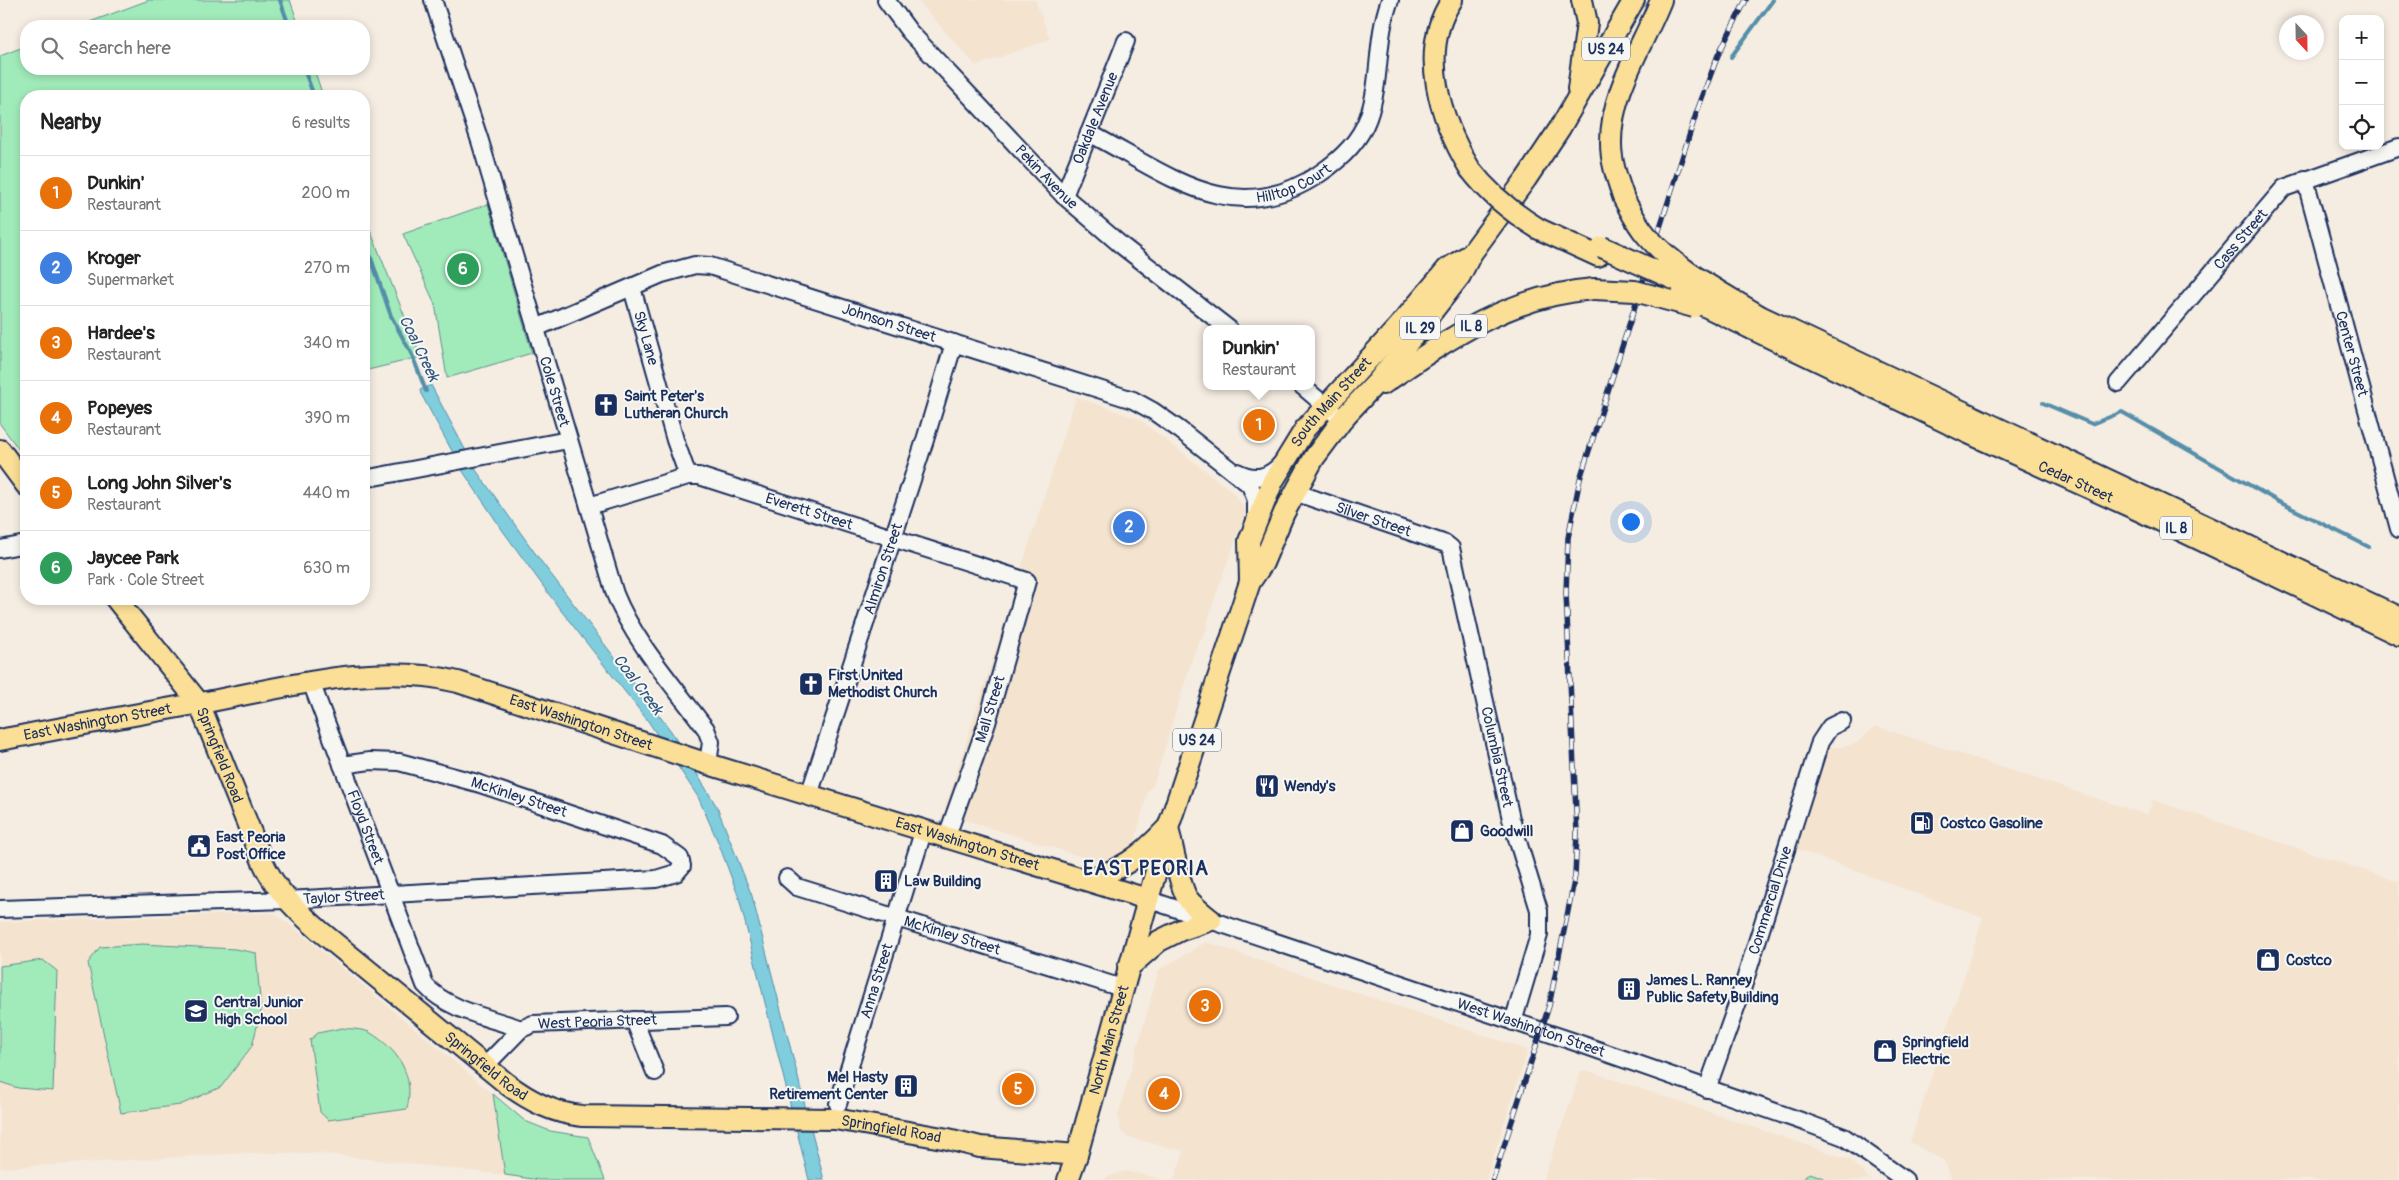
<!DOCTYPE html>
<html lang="en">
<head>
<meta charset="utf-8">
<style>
  body { margin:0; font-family:Pangolin,sans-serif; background:#f2f2f2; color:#222 }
  .controls { position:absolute; right:15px; top:15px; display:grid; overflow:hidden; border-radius:10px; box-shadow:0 2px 8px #0003 }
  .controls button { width:45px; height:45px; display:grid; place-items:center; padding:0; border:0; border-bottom:1px solid #e0e0e0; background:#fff; color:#222; font:25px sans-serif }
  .compass { position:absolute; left:2279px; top:15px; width:45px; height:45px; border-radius:50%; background:#fff; box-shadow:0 2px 8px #0003; rotate:158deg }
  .you { position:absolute; left:1630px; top:521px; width:18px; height:18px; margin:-12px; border:4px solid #fff; border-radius:50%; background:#1a73e8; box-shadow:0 0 0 8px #1a73e833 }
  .badge { display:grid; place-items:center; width:32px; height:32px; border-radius:50%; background:#1b2f5e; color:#fff; font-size:16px; font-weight:700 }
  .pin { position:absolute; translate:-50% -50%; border:2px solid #fff; box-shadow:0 1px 5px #0006 }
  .popup { position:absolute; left:1203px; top:325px; width:112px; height:65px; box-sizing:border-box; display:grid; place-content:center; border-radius:10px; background:#fff; filter:drop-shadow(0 1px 4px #0005); font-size:16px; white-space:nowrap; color:#767676 }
  .popup b { font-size:19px; color:#222 }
  .popup::after { content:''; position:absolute; left:50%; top:100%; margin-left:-10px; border:10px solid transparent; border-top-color:#fff }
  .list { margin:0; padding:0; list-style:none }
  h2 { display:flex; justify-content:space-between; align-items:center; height:65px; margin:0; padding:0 20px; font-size:21px }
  h2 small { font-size:16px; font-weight:400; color:#767676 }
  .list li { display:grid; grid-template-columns:32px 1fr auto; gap:15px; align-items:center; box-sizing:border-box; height:75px; padding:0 20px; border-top:1px solid #e0e0e0 }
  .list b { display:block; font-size:19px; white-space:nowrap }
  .list p { margin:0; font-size:16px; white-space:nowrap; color:#767676 }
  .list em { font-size:16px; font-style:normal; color:#767676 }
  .icon { flex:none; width:28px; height:28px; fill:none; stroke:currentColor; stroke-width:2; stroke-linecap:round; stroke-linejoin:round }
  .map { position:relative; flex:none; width:2399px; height:1180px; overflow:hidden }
  .search { position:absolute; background:#fff; box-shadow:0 2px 8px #0003; left:20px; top:20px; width:350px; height:55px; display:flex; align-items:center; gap:12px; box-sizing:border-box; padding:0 18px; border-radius:20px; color:#767676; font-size:19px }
  .panel { position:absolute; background:#fff; box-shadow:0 2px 8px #0003; left:20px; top:90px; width:350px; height:515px; border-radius:20px }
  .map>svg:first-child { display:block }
  .built { fill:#f4e3cf }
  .green { fill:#a1ebba; stroke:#5e8d8c }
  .water { fill:#7fcddd; stroke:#578eaa }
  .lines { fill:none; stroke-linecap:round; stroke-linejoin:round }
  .stream { stroke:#578eaa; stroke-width:4 }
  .minor-casing { stroke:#1b2f5e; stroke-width:20 }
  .major-casing { stroke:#1b2f5e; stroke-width:24 }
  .minor { stroke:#f6f6f2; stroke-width:16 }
  .major { stroke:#fbdf96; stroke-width:20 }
  .rail-casing { stroke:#1b2f5e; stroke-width:5.5 }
  .rail { stroke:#f6f6f2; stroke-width:4; stroke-dasharray:11; stroke-linecap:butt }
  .major-bridge-casing { stroke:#1b2f5e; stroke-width:24; stroke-linecap:butt }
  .major-bridge { stroke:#fbdf96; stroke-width:20 }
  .labels { text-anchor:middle; stroke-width:4; stroke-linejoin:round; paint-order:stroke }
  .shield { fill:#f6f6f2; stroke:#5d6b8a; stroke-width:1 }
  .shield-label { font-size:14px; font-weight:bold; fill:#1b2f5e }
  .street-label { font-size:15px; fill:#1b2f5e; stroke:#f6f6f2 }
  .poi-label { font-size:15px; font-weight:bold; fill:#1b2f5e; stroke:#f6f6f2; text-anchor:start }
  .water-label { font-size:16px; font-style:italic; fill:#34567e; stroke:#f6f6f2 }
  .district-label { font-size:20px; font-weight:bold; letter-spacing:1px; fill:#1b2f5e; stroke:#f6f6f2 }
</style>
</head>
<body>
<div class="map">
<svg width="2399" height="1180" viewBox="0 0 2399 1180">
  <rect width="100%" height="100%" fill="#f5ede2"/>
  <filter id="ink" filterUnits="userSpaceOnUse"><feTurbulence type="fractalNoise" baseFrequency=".02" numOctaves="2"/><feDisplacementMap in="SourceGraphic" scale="10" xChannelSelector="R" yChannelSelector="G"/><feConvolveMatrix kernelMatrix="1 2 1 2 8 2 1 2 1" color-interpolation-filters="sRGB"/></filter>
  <g filter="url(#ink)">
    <!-- built -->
    <path class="built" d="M917,0H1035L1050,39L976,66Z
      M1076,397L1139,419L1234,493L1246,511L1212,606L1206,630L1194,653L1153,786L1148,790L1135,842L1126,853L1114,859L1098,862L953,816L945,808Z
      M1876,726L2147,815L2153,800L2399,882V1180H1952L1944,1161L1910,1142L1983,918L1797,849L1828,749L1831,747H1843L1856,743Z
      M273,913L293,927L493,1094L505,1175L318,1153H245L0,1168V922Z
      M1206,942L1528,1050L1486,1180H1174L1184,1151L1127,1137L1121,1132L1118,1116L1159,970Z
      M1581,1071H1589L1850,1160L1871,1180H1543Z
      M1126,1171L1165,1180H1105L1106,1177Z"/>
    <!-- green -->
    <path class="green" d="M149,0H290L299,26H79Z
      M26,46V69H314L323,96H26V459L0,424V56Z
      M488,204L532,353L447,378L435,304L403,234Z
      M364,215L421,357L364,371Z
      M142,944L235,949L256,953L261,1011L252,1046L221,1087L180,1105L121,1113L88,963L100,947Z
      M43,960L57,971L53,1091L18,1088L0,1082V966Z
      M342,1028C350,1029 362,1029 369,1032C398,1049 415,1075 407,1109L328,1120L320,1112L310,1040L318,1033Z
      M493,1094L525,1121L550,1131L588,1137L605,1180H539L505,1175Z
      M1810,1173L1824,1178L1822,1180H1804L1806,1175Z"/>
    <!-- water -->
    <path class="water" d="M431,385L476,470L540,560L671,731L717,807L752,896L824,1180H809L739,898L718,842L698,797L648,721L559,608L503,531L464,473L421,394L420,390Z"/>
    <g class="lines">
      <!-- stream -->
      <path class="stream" d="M280,0L289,26
        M1731,57L1773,0
        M304,69L314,96
        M364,238L391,316L412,355L426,391
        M2043,403L2092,424L2122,412L2279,502L2369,547"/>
      <defs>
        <g id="minor">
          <path id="s1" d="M433,0L480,141L615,594C634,642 675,687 706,729L711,742L708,764"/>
          <path id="s2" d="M886,0L909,31L1064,196L1121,245L1229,329"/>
          <path id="s3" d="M1089,133C1165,172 1233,232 1319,174C1340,160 1359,143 1368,118C1382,79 1375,40 1390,0"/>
          <path id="s4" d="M2305,179L2399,529"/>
          <path id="s5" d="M1064,196L1126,41"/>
          <path id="s6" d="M632,288L675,440L688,476"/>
          <path id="s7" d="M536,328L662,274L695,265L710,266L1133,400L1153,411L1180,430L1250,485L1256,500V518"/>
          <path id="s8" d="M2118,383L2284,188L2399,147"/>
          <path d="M1302,386L1342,420"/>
          <path d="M1237,472C1255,481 1269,478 1282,463"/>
          <path d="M364,479L568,440"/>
          <path id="s9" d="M1294,492L1446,544L1451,548L1511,819L1539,910V935L1513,1022"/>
          <path id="s10" d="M589,506L688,476H699L1027,581L987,723L947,836"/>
          <path d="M0,549L26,544"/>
          <path id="s11" d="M311,682L425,985C447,1010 491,1018 521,1029"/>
          <path id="s12" d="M809,795L925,440L954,343"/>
          <path id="s13" d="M787,878L797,887L1122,988"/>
          <path id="s14" d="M1147,899L1572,1041L1804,1122L1844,1137L1905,1180"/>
          <path id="s15" d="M0,909L287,900L656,879L676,873L682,866L680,858L662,845L477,783L399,762L370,761L342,765"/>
          <path d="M634,1020L655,1072"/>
          <path id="s16" d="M485,1066L521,1029L533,1024L726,1017"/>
          <path id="s17" d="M1707,1089L1739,999L1820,742L1830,727L1842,721"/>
          <path id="s18" d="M838,1104L924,829"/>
        </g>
        <g id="major">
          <path d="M1452,0C1417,52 1441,121 1470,169"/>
          <path d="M1578,89L1587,23L1582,0"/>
          <path d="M1624,199C1618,181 1611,163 1611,144C1610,92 1643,46 1661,0"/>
          <path d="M1539,229L1598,256"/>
          <path d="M1760,316L2399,617"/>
          <path id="s19" d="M1752,329L1966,432L2140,511L2399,635"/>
          <path d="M1383,384C1449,338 1511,295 1594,289"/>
          <path d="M0,450L26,485"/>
          <path id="s20" d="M1250,582L1249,541L1273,481L1305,429L1399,326L1447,269L1471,254"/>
          <path id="s21" d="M116,599L199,703L262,860C275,890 296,910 320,931L507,1084C530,1101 553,1113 582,1116L835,1119L948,1139L980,1147L1077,1155"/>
          <path id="s22" d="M0,740C72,726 145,713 217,700C295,685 380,662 458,682L708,764L1147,899"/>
          <path d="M1168,828C1172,843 1180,889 1188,899C1194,907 1204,914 1211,920"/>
          <path d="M1084,879C1118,874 1143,854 1166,829"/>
          <path d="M1128,968L1159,941L1181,930L1211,920"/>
          <path id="s23" d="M1068,1180L1077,1155L1168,828L1250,582L1263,563L1284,513L1314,458L1346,415L1378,381L1460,276L1471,254L1526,179L1560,128L1634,0"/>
        </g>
      </defs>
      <!-- minor casing -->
      <use href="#minor" class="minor-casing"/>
      <!-- major casing -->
      <use href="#major" class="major-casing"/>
      <!-- minor -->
      <use href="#minor" class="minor"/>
      <!-- major -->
      <use href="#major" class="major"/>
      <defs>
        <path id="rail" d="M1493,1180L1549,1006L1575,876L1577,833L1566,593L1568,538L1580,479L1696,114L1718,55L1746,0"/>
      </defs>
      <!-- rail casing -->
      <use href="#rail" class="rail-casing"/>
      <!-- rail -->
      <use href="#rail" class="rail"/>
      <defs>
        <path id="major-bridge" d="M1470,169C1489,194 1511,212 1539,229
          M1624,199C1631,212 1637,225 1647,236C1677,270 1721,292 1760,316
          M1602,247L1703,292
          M1594,289L1635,291L1694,307
          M1682,295L1752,329"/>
      </defs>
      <!-- major-bridge casing -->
      <use href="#major-bridge" class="major-bridge-casing"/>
      <!-- major-bridge -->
      <use href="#major-bridge" class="major-bridge"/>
    </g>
  </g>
  <!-- icons -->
  <defs>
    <symbol id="church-square" viewBox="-11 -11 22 22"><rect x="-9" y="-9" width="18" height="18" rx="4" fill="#1b2f5e" stroke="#f6f6f2"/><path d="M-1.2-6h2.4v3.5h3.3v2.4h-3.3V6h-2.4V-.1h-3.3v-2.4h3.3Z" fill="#fff"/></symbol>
    <symbol id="restaurant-square" viewBox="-11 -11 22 22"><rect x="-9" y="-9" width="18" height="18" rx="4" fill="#1b2f5e" stroke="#f6f6f2"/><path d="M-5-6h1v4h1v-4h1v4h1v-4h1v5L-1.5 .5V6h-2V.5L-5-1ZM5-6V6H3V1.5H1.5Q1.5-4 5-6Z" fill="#fff"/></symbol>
    <symbol id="fuel-square" viewBox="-11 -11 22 22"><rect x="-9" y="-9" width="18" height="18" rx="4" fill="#1b2f5e" stroke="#f6f6f2"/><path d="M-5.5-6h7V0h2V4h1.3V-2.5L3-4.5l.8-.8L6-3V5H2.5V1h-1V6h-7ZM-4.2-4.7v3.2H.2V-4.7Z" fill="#fff"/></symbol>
    <symbol id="shop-square" viewBox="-11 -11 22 22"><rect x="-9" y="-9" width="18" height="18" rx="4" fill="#1b2f5e" stroke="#f6f6f2"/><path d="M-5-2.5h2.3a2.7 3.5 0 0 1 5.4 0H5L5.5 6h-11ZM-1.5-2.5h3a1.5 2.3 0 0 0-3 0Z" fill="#fff"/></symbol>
    <symbol id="civic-square" viewBox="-11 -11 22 22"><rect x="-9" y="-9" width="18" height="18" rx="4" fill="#1b2f5e" stroke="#f6f6f2"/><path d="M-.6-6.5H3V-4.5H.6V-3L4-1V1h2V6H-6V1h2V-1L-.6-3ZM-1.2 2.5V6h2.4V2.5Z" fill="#fff"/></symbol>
    <symbol id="building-square" viewBox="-11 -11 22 22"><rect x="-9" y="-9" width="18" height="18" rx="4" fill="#1b2f5e" stroke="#f6f6f2"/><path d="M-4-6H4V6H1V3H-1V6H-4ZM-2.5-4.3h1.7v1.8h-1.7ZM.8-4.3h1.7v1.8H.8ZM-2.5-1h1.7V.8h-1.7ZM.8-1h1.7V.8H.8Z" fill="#fff"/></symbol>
    <symbol id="school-square" viewBox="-11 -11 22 22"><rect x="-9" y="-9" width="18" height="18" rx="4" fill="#1b2f5e" stroke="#f6f6f2"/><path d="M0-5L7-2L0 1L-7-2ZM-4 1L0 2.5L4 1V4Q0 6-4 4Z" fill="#fff"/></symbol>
  </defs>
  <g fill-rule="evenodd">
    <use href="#church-square" x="592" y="391" width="28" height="28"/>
    <use href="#church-square" x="797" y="670" width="28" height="28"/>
    <use href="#restaurant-square" x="1253" y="772" width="28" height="28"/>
    <use href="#fuel-square" x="1908" y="809" width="28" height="28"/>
    <use href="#shop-square" x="1448" y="817" width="28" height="28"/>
    <use href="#civic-square" x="185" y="832" width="28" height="28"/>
    <use href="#building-square" x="872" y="867" width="28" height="28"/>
    <use href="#shop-square" x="2254" y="946" width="28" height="28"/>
    <use href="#building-square" x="1615" y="975" width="28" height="28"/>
    <use href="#school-square" x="182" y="997" width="28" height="28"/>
    <use href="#shop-square" x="1871" y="1037" width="28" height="28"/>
    <use href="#building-square" x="892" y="1072" width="28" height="28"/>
  </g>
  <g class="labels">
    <!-- shield labels -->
    <g class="shield">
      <rect x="1582" y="37.5" width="48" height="23" rx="4"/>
      <rect x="1455" y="314.5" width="32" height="23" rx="4"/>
      <rect x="1400" y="316.5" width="40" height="23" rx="4"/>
      <rect x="2160" y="516.5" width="32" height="23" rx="4"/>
      <rect x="1173" y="728.5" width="48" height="23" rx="4"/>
    </g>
    <g class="shield-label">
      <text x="1606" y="54">US 24</text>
      <text x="1471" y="331">IL 8</text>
      <text x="1420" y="333">IL 29</text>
      <text x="2176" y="533">IL 8</text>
      <text x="1197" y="745">US 24</text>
    </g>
    <!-- street labels -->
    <g class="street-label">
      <text dy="5" stroke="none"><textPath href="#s5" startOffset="84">Oakdale Avenue</textPath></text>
      <text dy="5" stroke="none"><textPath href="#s2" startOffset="239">Pekin Avenue</textPath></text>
      <text dy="5" stroke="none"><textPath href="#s3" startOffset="222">Hilltop Court</textPath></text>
      <text dy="5" stroke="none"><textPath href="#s8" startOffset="189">Cass Street</textPath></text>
      <text dy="5" stroke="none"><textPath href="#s7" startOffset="374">Johnson Street</textPath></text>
      <text dy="5" stroke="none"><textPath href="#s6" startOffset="52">Sky Lane</textPath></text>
      <text dy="5" stroke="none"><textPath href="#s4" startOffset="181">Center Street</textPath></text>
      <text dy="5" stroke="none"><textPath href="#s1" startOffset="410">Cole Street</textPath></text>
      <text dy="5" stroke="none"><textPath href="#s20" startOffset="204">South Main Street</textPath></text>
      <text dy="5" stroke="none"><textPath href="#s19" startOffset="358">Cedar Street</textPath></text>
      <text dy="5" stroke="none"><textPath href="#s10" startOffset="230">Everett Street</textPath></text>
      <text dy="5" stroke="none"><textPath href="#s9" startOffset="84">Silver Street</textPath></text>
      <text dy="5" stroke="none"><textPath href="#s12" startOffset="238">Almiron Street</textPath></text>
      <text transform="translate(990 709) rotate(-73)" y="5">Mall Street</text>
      <text dy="5" stroke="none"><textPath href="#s22" startOffset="99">East Washington Street</textPath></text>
      <text dy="5" stroke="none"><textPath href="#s22" startOffset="594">East Washington Street</textPath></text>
      <text dy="5" stroke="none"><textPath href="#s21" startOffset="189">Springfield Road</textPath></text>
      <text dy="5" stroke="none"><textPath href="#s9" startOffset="381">Columbia Street</textPath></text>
      <text transform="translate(519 797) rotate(18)" y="5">McKinley Street</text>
      <text dy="5" stroke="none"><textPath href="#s11" startOffset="155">Floyd Street</textPath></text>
      <text dy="5" stroke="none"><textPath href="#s22" startOffset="999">East Washington Street</textPath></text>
      <text dy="5" stroke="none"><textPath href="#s15" startOffset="344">Taylor Street</textPath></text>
      <text dy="5" stroke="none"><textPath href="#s17" startOffset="199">Commercial Drive</textPath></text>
      <text dy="5" stroke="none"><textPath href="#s13" startOffset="176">McKinley Street</textPath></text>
      <text dy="5" stroke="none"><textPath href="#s18" startOffset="129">Anna Street</textPath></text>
      <text dy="5" stroke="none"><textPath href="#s16" startOffset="129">West Peoria Street</textPath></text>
      <text dy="5" stroke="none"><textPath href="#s14" startOffset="405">West Washington Street</textPath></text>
      <text dy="5" stroke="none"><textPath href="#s23" startOffset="146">North Main Street</textPath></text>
      <text dy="5" stroke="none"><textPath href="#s21" startOffset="609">Springfield Road</textPath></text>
      <text dy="5" stroke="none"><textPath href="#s21" startOffset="1029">Springfield Road</textPath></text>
    </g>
    <!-- poi labels -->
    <g class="poi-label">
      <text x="624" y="401">Saint Peter's<tspan x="624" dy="17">Lutheran Church</tspan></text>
      <text x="828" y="680">First United<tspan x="828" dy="17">Methodist Church</tspan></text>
      <text x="1284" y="791">Wendy's</text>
      <text x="1940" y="828">Costco Gasoline</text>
      <text x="1480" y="836">Goodwill</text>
      <text x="216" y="842">East Peoria<tspan x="216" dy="17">Post Office</tspan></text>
      <text x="904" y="886">Law Building</text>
      <text x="2286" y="965">Costco</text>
      <text x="1646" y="985">James L. Ranney<tspan x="1646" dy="17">Public Safety Building</tspan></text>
      <text x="214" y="1007">Central Junior<tspan x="214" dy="17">High School</tspan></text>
      <text x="1902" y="1047">Springfield<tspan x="1902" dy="17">Electric</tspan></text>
      <text x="888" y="1082" text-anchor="end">Mel Hasty<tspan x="888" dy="17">Retirement Center</tspan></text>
    </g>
    <!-- water labels -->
    <g class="water-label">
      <text transform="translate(420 348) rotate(64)" y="6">Coal Creek</text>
      <text transform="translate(639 684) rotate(53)" y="6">Coal Creek</text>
    </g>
    <!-- district labels -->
    <g class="district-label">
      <text x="1146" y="875">EAST PEORIA</text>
    </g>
  </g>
</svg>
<div class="controls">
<button>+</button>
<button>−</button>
<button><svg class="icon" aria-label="locate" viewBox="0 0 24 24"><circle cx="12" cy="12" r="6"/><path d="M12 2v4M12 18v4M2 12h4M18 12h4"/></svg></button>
</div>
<svg class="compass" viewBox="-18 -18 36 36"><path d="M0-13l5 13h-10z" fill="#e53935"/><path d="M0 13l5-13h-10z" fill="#767676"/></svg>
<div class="you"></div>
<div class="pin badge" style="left:1259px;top:425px;background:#e8710a">1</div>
<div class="popup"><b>Dunkin'</b>Restaurant</div>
<div class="pin badge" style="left:1129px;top:527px;background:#3f7fe0">2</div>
<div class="pin badge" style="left:1205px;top:1006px;background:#e8710a">3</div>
<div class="pin badge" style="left:1164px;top:1094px;background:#e8710a">4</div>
<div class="pin badge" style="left:1018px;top:1089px;background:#e8710a">5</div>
<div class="pin badge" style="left:463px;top:269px;background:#2e9e5b">6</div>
<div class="search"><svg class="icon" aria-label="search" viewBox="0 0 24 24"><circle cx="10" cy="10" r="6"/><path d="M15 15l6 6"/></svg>Search here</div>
<section class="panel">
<h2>Nearby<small>6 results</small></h2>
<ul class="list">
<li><span class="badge" style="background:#e8710a">1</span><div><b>Dunkin'</b><p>Restaurant</p></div><em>200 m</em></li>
<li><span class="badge" style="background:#3f7fe0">2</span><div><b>Kroger</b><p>Supermarket</p></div><em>270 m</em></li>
<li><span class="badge" style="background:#e8710a">3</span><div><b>Hardee's</b><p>Restaurant</p></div><em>340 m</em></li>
<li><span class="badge" style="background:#e8710a">4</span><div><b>Popeyes</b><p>Restaurant</p></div><em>390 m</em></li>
<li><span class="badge" style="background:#e8710a">5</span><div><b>Long John Silver's</b><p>Restaurant</p></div><em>440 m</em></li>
<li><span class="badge" style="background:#2e9e5b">6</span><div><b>Jaycee Park</b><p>Park · Cole Street</p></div><em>630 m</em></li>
</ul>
</section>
</div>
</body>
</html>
